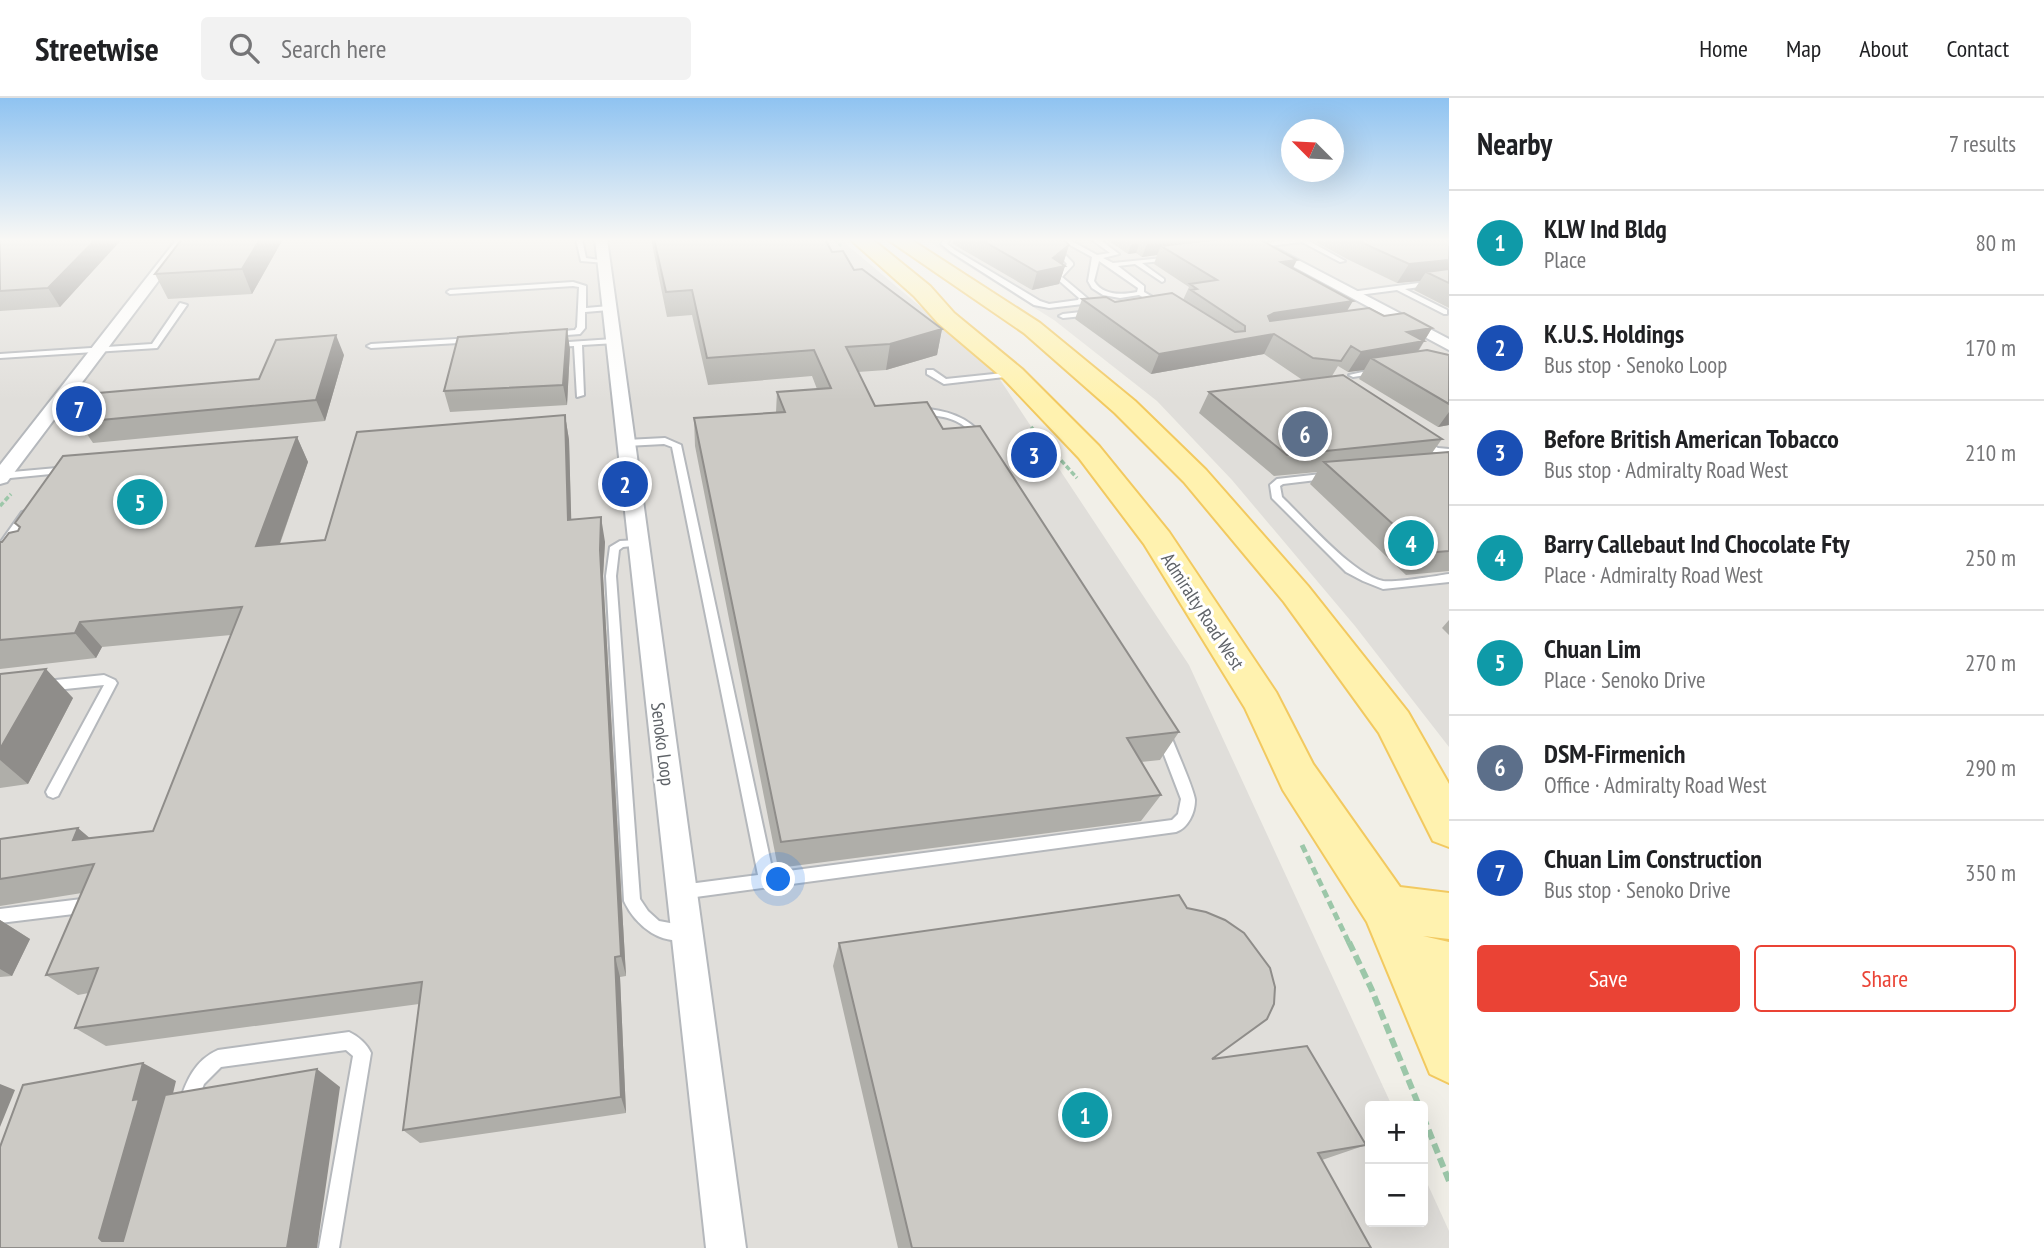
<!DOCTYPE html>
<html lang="en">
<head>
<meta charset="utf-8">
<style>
  body { margin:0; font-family:"PT Sans Narrow",sans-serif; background:#f2f2f2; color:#202124 }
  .controls { position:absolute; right:21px; bottom:21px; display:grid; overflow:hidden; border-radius:7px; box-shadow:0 7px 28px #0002 }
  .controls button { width:63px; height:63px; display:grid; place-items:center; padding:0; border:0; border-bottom:2px solid #e0e0e0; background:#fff; color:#202124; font:35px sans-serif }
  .compass { position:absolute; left:1281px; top:21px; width:63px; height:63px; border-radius:50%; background:#fff; box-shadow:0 7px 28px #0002; rotate:294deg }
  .you { position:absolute; left:779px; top:782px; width:24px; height:24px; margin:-18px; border:5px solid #fff; border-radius:50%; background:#1a73e8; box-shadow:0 0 0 10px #1a73e833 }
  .badge { display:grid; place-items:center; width:46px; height:46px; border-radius:50%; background:#ea4335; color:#fff; font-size:23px; font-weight:700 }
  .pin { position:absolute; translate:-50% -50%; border:4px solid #fff; box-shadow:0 2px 7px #0006 }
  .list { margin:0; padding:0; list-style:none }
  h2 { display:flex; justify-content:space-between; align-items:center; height:91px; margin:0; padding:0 28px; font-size:30px }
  h2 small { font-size:23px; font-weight:400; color:#757577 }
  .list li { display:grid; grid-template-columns:46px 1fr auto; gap:21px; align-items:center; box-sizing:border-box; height:105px; padding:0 28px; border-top:2px solid #e0e0e0 }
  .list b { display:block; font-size:26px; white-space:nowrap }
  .list p { margin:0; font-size:23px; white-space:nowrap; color:#757577 }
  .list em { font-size:23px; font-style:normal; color:#757577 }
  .actions { display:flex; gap:14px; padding:21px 28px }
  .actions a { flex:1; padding:16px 0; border:2px solid #ea4335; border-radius:7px; text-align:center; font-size:24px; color:#ea4335 }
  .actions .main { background:#ea4335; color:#fff }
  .icon { flex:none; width:38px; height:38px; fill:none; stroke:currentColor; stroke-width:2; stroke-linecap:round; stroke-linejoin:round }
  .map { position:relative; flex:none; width:1449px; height:1150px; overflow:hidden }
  header { display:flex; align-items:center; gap:42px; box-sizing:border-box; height:98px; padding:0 35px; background:#fff; border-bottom:2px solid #e0e0e0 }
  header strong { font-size:33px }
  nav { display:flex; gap:38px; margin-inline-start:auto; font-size:24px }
  .search { width:490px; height:63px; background:#f2f2f2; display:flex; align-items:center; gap:18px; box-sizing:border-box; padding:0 24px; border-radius:7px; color:#757577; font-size:26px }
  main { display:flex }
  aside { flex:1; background:#fff }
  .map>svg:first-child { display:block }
  .industrial { fill:#e0deda }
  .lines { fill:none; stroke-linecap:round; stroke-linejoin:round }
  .lane-casing { stroke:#b5b8bc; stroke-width:4 }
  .street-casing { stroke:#b5b8bc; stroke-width:4 }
  .primary-casing { stroke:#f2c960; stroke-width:4 }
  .path-far3 { stroke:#9cc7a9; stroke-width:2.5; stroke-dasharray:4.5 2; stroke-linecap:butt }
  .path-far2 { stroke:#9cc7a9; stroke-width:3.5; stroke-dasharray:5 2.5; stroke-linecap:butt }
  .path-far1 { stroke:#9cc7a9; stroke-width:5; stroke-dasharray:8 4.5; stroke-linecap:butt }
  .path { stroke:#9cc7a9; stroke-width:6; stroke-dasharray:10 5; stroke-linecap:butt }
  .lane { fill:#fff; fill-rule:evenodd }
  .street { fill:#fff; fill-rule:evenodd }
  .primary { fill:#fff2af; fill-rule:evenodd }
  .wall { fill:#afaea9 }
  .shaded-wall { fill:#8f8d8a }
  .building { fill:#cccac5; stroke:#8f8d8a; stroke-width:2 }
  .labels { text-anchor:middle; stroke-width:6; stroke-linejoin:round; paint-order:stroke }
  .street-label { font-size:19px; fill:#5f6368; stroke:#fff }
</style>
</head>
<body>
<header>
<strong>Streetwise</strong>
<div class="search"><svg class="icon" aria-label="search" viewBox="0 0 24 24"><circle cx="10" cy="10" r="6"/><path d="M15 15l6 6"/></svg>Search here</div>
<nav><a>Home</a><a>Map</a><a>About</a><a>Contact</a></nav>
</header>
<main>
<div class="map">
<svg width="1449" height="1150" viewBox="0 0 1449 1150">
  <rect width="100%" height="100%" fill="#f1efe8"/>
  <!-- industrial -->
  <path class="industrial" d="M0,141H840L991,268L1189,567L1392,1008H1370V1124H1423V1076L1449,1133V1150H0Z
    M925,141H1449V649L1355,528L1232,382L1157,303L1054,222Z"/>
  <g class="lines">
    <defs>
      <path id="lane" d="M576,141H582L586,160L606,163V165L581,163Z
        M944,141H950L947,146L955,152L1040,203L1049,206L1078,202L1079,200L1055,179L1067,166L1055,152L1035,141C1052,141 1062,153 1073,165V167L1062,179L1087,200L1083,206L1049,210L1034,207L951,154L941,146Z
        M1059,141H1068L1097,157L1110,155L1091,141H1099L1119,156L1103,160L1113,165L1173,159L1174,160L1171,162L1142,165L1164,181V183L1162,184L1135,166L1118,168L1144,188V194L1165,206L1158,208L1139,197L1120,200L1103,197L1092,190L1088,183L1092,159ZM1099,163L1138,190L1137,194C1122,197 1103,198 1094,183Z
        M1290,141H1313L1309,143L1345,163L1340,164L1302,144L1258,149L1255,147Z
        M1449,181V185L1405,191L1447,212V216H1444L1397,192L1351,198L1347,196L1351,194Z
        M573,184L586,188V210L609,208L613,210L609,212L585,214V230L580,236L554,238L550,236L551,234L575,232L577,229L579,189L573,188L450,196L447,194L450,192Z
        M180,205L187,207L157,250L0,260V256L152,246Z
        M1090,213H1093V217L1063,220L1059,218L1063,216Z
        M473,240H476V244L371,250L367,248L371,246Z
        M613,241L617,243L616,245L582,247L584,297L577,299L574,248L554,249L550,247L554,245Z
        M1376,271H1379V275L1353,279L1349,277Z
        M927,272H933L946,281L1013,274L1017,276L1013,278L944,286L927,276Z
        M918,310C946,312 968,318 986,341L981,344C975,340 971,333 964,328C950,317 932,318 915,315L914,313Z
        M665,340L681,347L773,775L1172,722L1178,716L1181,701L1155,633L1157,629H1167L1169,633C1174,647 1194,691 1195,702C1195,715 1188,730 1176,734L681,801L676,799L673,794L676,789L681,787L758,777L672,349L664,346L626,348L621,345L626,342Z
        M1420,341L1438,350L1449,351V357L1433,354L1417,346V342Z
        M68,369L73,372L71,374L0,381L1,375Z
        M1330,375L1333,376V380L1283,386L1280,388L1282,399C1306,422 1352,476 1383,483C1395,485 1435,478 1449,476V484L1383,491L1363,483L1346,474L1272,400L1270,387L1277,381Z
        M26,413L31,416L4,455L0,456V445L22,414Z
        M638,442L642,443V447L623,449L619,452L616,478L640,801L648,813L659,823L692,829L694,834L692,839C663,851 635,827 624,803L606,478L610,449L620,443Z
        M104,577L115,582L117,585L58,698L53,700L48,698L46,694L48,690L104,587L46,593L42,591L40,588L42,585L46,583Z
        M90,800L95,802L98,807L95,812L90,814L0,825V811Z
        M349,934C358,938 367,946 371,955L339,1150H319L353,958L346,952L221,969L204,986L194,1012L188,1015L182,1012L179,1006C186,983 195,962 218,952Z"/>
      <path id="street" d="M177,141H190L7,384L0,386V367Z
        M595,141H607L746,1150H706Z
        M1242,141H1258L1449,241V252Z"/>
      <path id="primary" d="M850,141H872L930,188L954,215L1022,271L1099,348L1169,434L1276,594L1313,666L1400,789L1449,795V841L1423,838L1449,844V985L1430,976L1367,824L1283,692L1245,610L1144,446L1079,360L1004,281L938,225L914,198Z
        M887,141H910L1040,225L1135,303L1206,372L1308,488L1408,614L1449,686V749L1433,743L1379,635L1284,504L1184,384L1115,315L1024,235Z"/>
    </defs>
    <!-- lane casing -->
    <use href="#lane" class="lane-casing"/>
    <!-- street casing -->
    <use href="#street" class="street-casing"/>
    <!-- primary casing -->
    <use href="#primary" class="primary-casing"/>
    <!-- path-far3 -->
    <path class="path-far3" d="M834,141L841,148"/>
    <!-- path-far2 -->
    <path class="path-far2" d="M1031,329L1077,380
      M0,408L11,396"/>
    <!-- path-far1 -->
    <path class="path-far1" d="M1302,747L1349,845"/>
    <!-- path -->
    <path class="path" d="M1349,844L1371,890L1419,1008
      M1423,1018L1449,1083"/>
    <!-- lane -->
    <use href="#lane" class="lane"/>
    <!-- street -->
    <use href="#street" class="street"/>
    <!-- primary -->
    <use href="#primary" class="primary"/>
  </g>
  <!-- wall -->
  <path class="wall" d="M0,141H122L60,209L0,213Z
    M283,141L252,196L168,201L155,176Z
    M651,141H825L832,154L854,172L942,231L937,257L886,272L858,274L875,308L943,331L1179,634L1160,662L1141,664L1161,697L1141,723L778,770L695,348L694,320L776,314L777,294L817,291L812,278L708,287L692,217L667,219Z
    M952,141H1063L1069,147L1063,166L1065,168L1059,186L1032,192L953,146Z
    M1106,141H1209V143L1293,170L1347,213L1384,218L1432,230L1418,254L1449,257V327L1438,329L1359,281L1364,272L1348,274L1338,268L1332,278L1442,341L1432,355L1449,354V473L1406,477L1310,386L1317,374L1274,378L1199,315L1209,294L1308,281H1301L1264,256L1151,276L1075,221L1082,201L1115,204L1183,202L1189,189L1154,166L1157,157L1142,159L1136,155L1128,156Z
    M1315,141H1449V210L1414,192L1420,183L1397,185L1347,161L1314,143Z
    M570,251L567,307L450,314L444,293Z
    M344,257L325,323L93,345L79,324L259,281Z
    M565,317L569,342L571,421L605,444L603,478L626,878L620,879L626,1015L420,1045L403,1032L419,906L106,948L75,930L89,895L78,897L46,877L82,795L0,808V741L90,740L153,733L231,537L102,549L96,560L0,571V444L18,433L19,430L15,425L297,339L308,364L280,446L325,442Z
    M1449,522V537L1442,530Z
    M0,576L73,600L28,686L0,690Z
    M0,822L30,841L12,878L0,879Z
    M839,845L1212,961L1366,1047L1322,1062L1371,1150H898L833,868Z"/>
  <!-- shaded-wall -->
  <path class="shaded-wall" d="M96,141H122L60,209L48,190Z
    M260,141H283L252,196L242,171Z
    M1133,141H1141L1136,155L1128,156Z
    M1149,141H1209L1205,152L1161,148L1157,157L1142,159Z
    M1069,147L1063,166L1060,169L1065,168L1059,186L1032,192L1037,174Z
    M1297,162L1288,180L1281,164Z
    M1449,162V179L1426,174L1420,183L1397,185L1409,166Z
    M1353,203L1341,223L1264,234L1268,218L1274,215Z
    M1432,230L1411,264L1371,260L1364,272L1348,274L1361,254L1407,234Z
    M567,231L570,251L567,307L563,287Z
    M942,231L937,257L886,272L890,246Z
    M1274,236L1264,256L1151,276L1159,256Z
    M336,237L344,257L325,323L316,302Z
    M1449,314V327L1438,329Z
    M565,317L569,342L572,447L568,422Z
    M297,339L308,364L270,473L256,448Z
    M601,419L605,444L603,478L626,878L621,858L600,452Z
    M80,524L102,549L96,560L75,535Z
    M46,571L73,600L28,686L0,662V651Z
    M78,730L105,753L73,742Z
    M0,822L30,841L12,878L0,871Z
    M615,859L620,879L626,1015L621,999Z
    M143,965L176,983L168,1016L139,1149L102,1143L99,1140L133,1002Z
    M317,971L340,989L317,1150H287Z
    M0,986L15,992L0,1029Z"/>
  <!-- building -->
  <path class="building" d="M0,141H96L48,190L0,193Z
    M182,141H260L242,171L155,176Z
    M654,141H825L832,154L843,153L854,172L862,171L942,231L890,246L846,249L875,308L927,304L943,331L980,328L1179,634L1127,640L1161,697L781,744L694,320L785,314L777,294L831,290L814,252L707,260L692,192L666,194Z
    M980,141H1063L1069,147L1053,160L1065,168L1037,174Z
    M1219,141H1259L1297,162L1281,164L1353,203L1274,215L1268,218L1270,223L1369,210L1384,218L1404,215L1432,230L1407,234L1424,243L1361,254L1351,248L1341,263L1313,260L1274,236L1159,256L1082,201L1106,199L1115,204L1172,195L1235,234L1245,233V228L1191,192L1197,191L1190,186L1217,182L1161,148Z
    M1354,141H1449V162L1409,166Z
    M1449,171V185L1426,174Z
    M567,231L563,287L444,293L458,239Z
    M336,237L316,302L79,324L98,295L259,281L276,242Z
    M1427,252L1449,257V306L1371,260Z
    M1343,277L1442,341L1287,357L1209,294Z
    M565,317L568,422L601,419L600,452L621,858L615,859L621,999L403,1032L422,884L75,930L98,870L46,877L94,766L0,781V741L78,730L73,742L153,733L242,509L80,524L75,535L0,542V444H2L9,435L18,433L20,429L15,425L63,358L297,339L256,448L325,442L357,334Z
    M1449,354V453L1425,455L1324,364Z
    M46,571L0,651V576Z
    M1179,797L1187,810L1206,814L1225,822L1244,835L1270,870L1275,889L1274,906L1267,921L1212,961L1307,948L1366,1047L1318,1055L1371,1150H912L839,845Z
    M143,965L133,1002L139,1001L99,1140L102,1143H123L165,997L317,971L287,1150H0V1049L23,987Z"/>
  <!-- sky -->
  <linearGradient id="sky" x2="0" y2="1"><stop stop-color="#8fc3f1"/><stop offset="0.47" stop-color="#f9f8f5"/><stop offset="1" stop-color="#f9f8f5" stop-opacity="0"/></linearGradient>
  <rect width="1449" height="302" fill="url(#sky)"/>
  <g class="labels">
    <!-- street labels -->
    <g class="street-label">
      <text transform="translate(1203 513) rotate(57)" y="7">Admiralty Road West</text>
      <text transform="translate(663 646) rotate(83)" y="7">Senoko Loop</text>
    </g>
  </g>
</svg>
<div class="controls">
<button>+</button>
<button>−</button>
</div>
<svg class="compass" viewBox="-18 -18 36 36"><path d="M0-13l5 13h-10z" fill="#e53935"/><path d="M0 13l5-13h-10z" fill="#757577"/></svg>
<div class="you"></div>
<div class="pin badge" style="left:1085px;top:1017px;background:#0f9aa8">1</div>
<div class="pin badge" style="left:625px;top:386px;background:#1a4fb4">2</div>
<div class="pin badge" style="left:1034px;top:357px;background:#1a4fb4">3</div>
<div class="pin badge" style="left:1411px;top:445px;background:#0f9aa8">4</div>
<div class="pin badge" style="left:140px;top:404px;background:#0f9aa8">5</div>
<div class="pin badge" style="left:1305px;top:336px;background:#5c6f8a">6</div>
<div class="pin badge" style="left:79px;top:311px;background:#1a4fb4">7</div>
</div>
<aside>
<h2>Nearby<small>7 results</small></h2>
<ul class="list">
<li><span class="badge" style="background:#0f9aa8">1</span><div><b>KLW Ind Bldg</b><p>Place</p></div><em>80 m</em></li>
<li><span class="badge" style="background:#1a4fb4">2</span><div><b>K.U.S. Holdings</b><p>Bus stop · Senoko Loop</p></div><em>170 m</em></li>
<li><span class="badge" style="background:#1a4fb4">3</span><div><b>Before British American Tobacco</b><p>Bus stop · Admiralty Road West</p></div><em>210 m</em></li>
<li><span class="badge" style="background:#0f9aa8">4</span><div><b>Barry Callebaut Ind Chocolate Fty</b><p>Place · Admiralty Road West</p></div><em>250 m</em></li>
<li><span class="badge" style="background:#0f9aa8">5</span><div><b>Chuan Lim</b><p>Place · Senoko Drive</p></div><em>270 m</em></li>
<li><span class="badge" style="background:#5c6f8a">6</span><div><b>DSM-Firmenich</b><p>Office · Admiralty Road West</p></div><em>290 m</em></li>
<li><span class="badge" style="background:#1a4fb4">7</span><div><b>Chuan Lim Construction</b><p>Bus stop · Senoko Drive</p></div><em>350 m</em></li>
</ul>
<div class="actions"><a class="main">Save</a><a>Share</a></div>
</aside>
</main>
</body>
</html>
